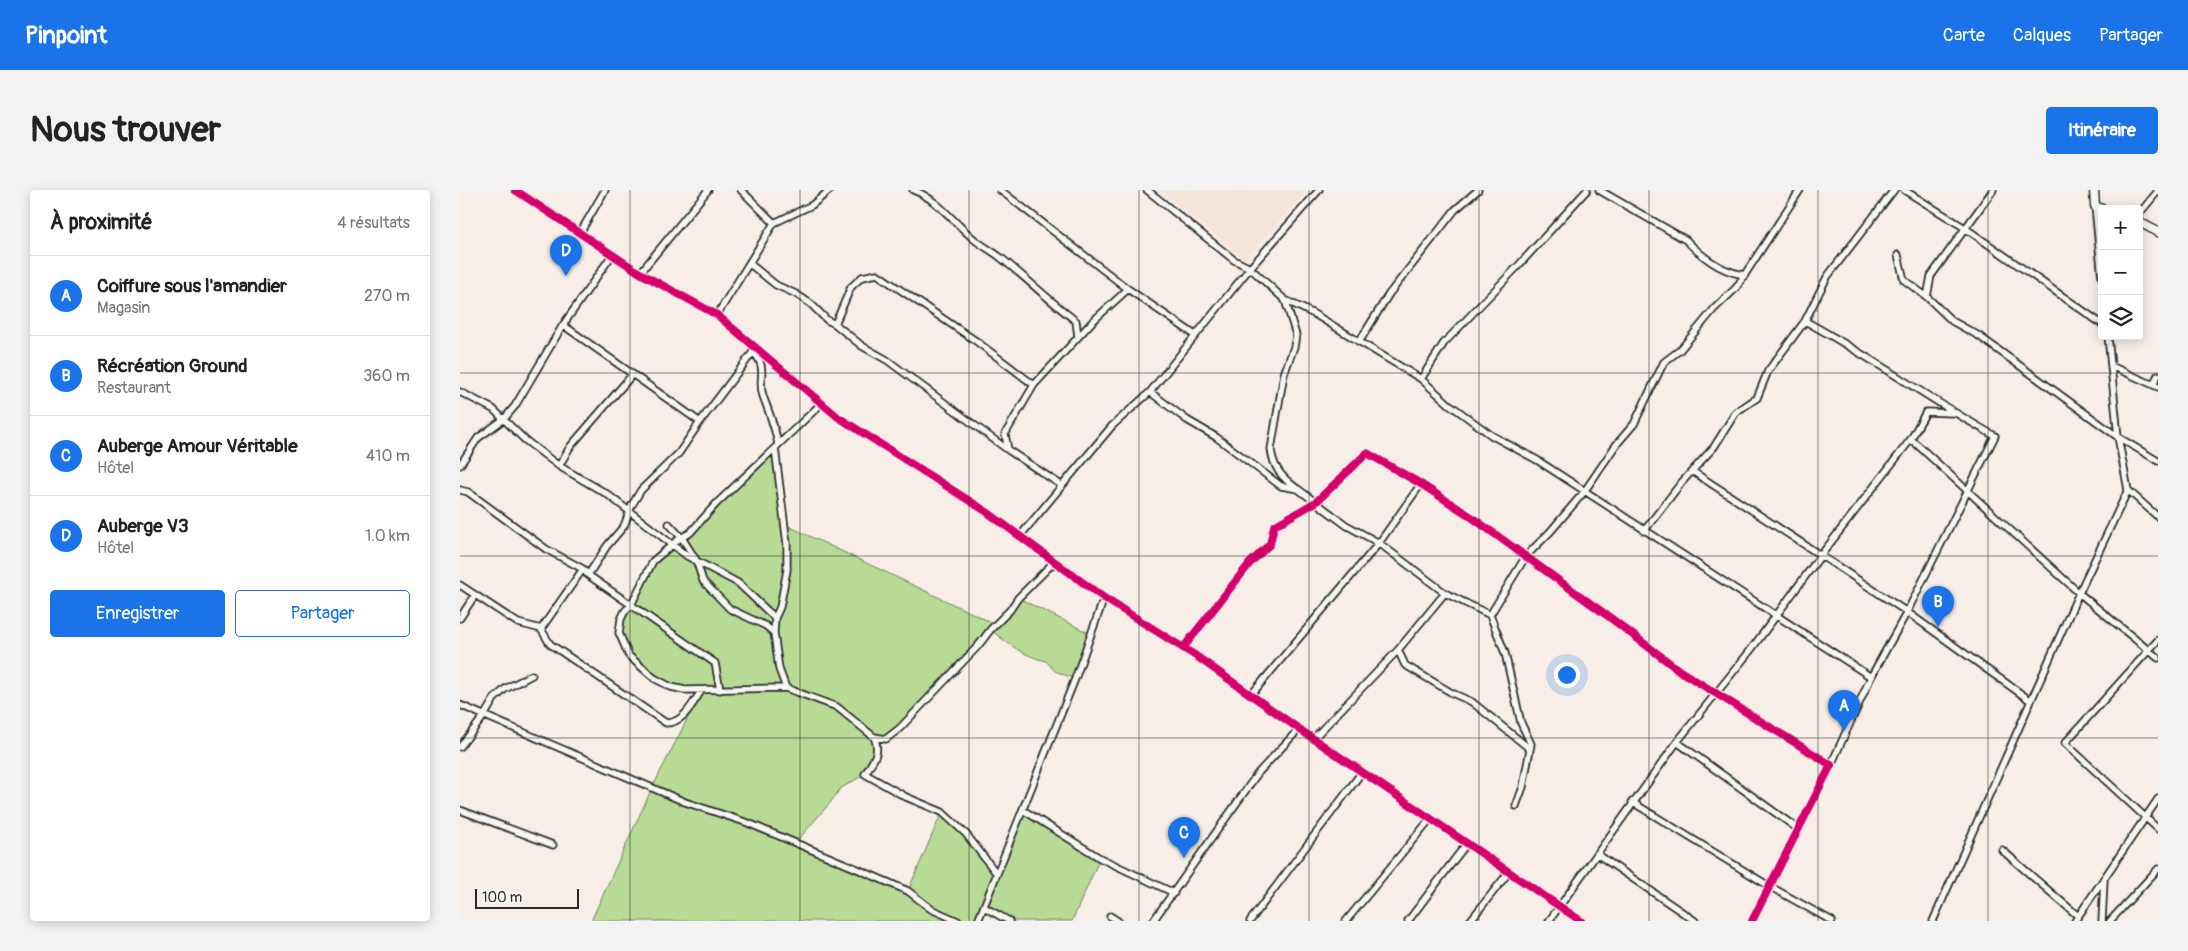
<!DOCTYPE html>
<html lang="fr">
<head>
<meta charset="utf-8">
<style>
  body { margin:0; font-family:Pangolin,sans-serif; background:#f2f2f2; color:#222 }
  .controls { position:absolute; right:15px; top:15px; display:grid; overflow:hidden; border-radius:5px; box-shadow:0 2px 12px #0003 }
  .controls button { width:45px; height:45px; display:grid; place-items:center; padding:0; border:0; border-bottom:1px solid #e0e0e0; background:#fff; color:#222; font:25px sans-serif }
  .scale { position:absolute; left:15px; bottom:12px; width:104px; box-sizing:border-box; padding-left:5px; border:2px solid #2b2b2b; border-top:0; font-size:14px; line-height:18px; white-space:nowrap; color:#2b2b2b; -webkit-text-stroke:4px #f6f6f2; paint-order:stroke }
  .you { position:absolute; left:1106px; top:484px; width:18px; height:18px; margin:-12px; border:4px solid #fff; border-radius:50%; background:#1a73e8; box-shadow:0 0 0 8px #1a73e833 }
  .badge { display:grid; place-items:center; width:32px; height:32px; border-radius:50%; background:#1a73e8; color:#fff; font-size:16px; font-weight:700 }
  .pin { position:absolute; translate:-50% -41px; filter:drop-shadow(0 1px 2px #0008) }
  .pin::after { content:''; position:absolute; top:26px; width:18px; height:15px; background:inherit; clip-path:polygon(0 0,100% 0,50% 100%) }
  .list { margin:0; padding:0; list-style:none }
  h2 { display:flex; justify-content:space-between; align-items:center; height:65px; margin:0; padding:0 20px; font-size:21px }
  h2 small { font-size:16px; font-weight:400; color:#767676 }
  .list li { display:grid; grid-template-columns:32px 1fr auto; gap:15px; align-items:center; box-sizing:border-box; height:80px; padding:0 20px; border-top:1px solid #e0e0e0 }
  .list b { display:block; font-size:19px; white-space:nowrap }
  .list p { margin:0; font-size:16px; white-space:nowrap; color:#767676 }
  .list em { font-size:16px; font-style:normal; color:#767676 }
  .actions { display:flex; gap:10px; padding:15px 20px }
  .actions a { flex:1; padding:11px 0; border:1px solid #1a73e8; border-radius:5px; text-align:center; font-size:18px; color:#1a73e8 }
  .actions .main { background:#1a73e8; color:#fff }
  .icon { flex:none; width:28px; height:28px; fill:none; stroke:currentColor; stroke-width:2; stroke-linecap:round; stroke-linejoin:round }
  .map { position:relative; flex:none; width:1698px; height:731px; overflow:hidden; border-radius:5px }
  header { display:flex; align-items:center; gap:30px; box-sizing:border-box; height:70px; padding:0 25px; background:#1a73e8; color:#fff }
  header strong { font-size:24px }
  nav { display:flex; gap:28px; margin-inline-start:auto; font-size:18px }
  .intro { display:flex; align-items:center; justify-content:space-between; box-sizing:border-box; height:120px; padding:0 30px }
  h1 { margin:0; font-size:35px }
  .button { padding:12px 22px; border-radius:5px; background:#1a73e8; color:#fff; font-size:18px; font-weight:700 }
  main { display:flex; gap:30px; padding:0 30px }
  aside { flex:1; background:#fff; border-radius:5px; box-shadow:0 2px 12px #0003 }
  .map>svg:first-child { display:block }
  .built { fill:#f7e4d9 }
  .green { fill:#b7da94; stroke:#718260 }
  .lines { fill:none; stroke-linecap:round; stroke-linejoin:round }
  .minor-casing { stroke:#2b2b2b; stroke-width:9 }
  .tertiary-casing { stroke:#2b2b2b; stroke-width:11 }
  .minor { stroke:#f6f6f2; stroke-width:5.5 }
  .tertiary { stroke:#f6f6f2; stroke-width:8 }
  .cycleway-casing { stroke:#f6f6f2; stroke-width:11 }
  .cycleway { stroke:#d6006c; stroke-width:8 }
  .grid { fill:none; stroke:#2b2b2b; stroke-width:1; stroke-opacity:0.55 }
</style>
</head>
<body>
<header>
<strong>Pinpoint</strong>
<nav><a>Carte</a><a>Calques</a><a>Partager</a></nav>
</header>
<div class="intro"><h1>Nous trouver</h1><a class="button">Itinéraire</a></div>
<main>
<aside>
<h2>À proximité<small>4 résultats</small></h2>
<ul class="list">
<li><span class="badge">A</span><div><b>Coiffure sous l'amandier</b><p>Magasin</p></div><em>270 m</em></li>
<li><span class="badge">B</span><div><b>Récréation Ground</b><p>Restaurant</p></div><em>360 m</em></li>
<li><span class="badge">C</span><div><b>Auberge Amour Véritable</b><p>Hôtel</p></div><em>410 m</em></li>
<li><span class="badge">D</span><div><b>Auberge V3</b><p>Hôtel</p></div><em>1.0 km</em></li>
</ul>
<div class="actions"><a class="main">Enregistrer</a><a>Partager</a></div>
</aside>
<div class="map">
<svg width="1698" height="731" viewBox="0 0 1698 731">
  <rect width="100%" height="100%" fill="#f6eee7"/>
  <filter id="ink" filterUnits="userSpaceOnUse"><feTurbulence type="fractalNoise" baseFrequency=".02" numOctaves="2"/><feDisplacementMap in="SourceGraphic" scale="10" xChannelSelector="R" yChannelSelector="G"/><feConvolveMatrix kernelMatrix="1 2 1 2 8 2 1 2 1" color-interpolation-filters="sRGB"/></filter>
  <g filter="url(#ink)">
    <!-- built -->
    <path class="built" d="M699,0H847L786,70Z"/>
    <!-- green -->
    <path class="green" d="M315,258L324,334L535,434L558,408L631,444L615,489L595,481L586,471C564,466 548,454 531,440L451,526L426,549L414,547L417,562L405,584L380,599L370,613L336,652L448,701L482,622L506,644L537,684L563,620L640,668L612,731H549L524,717L518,731H131L192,598L242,500L215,498L180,478L161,449V429L193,371L230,343Z"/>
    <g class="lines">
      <defs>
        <path id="minor" d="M55,0L180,83L257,125L378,227L527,322L644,408L736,466L839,539L1121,731
          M281,0L314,33
          M453,0C478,9 495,34 515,50C523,56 532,61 540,67C566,88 590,111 616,131L618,147
          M540,0L668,99L735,145
          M687,0L774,70L790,78L825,110L836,145L834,157L824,184L811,259C813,277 821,287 836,298
          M1139,0L1226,50C1242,67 1261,82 1285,85
          M1444,0L1505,38L1642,134
          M1635,16L1642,88
          M1679,24L1698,1
          M120,43L145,0
          M1438,65L1444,90L1467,107L1492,131L1519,146L1658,247L1698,271
          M290,74L316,95L336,104L351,114L367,130L375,134L402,156L427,170L548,260L601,295
          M180,83L248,0
          M1467,107L1471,86L1533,0
          M825,110L854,124L961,189L989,214L1031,245L1077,270L1411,487
          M257,125L314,33L352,15L370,0
          M1345,131C1410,166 1470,210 1535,246L1447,422L1411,487L1371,575
          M375,134L391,97L402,87L417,84L516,151L574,195
          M103,135L240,232
          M899,152L929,104L995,20L1018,0
          M293,161C309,180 297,188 303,206C309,222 315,237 318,254
          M1651,176L1698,197
          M961,189L984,153L1059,75L1127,0
          M1693,195L1698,185
          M0,202L33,219L65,250L99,276L147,304L227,366L278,393L315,428
          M690,202L727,230L756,247L821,296L838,299L886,335L919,353L985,403L1030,425L1045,463L1061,533L1071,554L1063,597L1056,616
          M361,214L256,314L230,343L219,349L193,371L171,415L165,421L161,429L159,443L169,466L194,488L211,497L225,500L326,498L377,517L414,547C421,562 413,571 405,584L446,607L482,622L506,644L537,684
          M1451,249L1619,403L1698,468
          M315,258L327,354V380L320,417L315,428L314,443L319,479L326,498
          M548,260L545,244L574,195L632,132L668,99
          M0,275L18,248L44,229L55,216L103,135L152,65
          M99,276L110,257L172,185
          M1232,281L1447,422L1571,511
          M0,300L8,302L86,359L123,379L128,385L147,356L164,336L172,315L181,300L219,263L240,232L296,158
          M1668,300L1698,327
          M209,334L222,348L236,370L243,391L270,419L306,436L314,443
          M1184,341L1222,292L1254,257L1276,222L1297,208L1308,181L1345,131L1367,87L1434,0
          M560,346L652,236L690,202L790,78L859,0
          M128,385L255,473L260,500
          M0,395L58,433L81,439L90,454L206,533C224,533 232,514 242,500
          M1030,425L1066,366L1090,342L1124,302L1156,255L1174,234L1204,172L1220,160L1254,119L1276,98L1340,0
          M0,428L15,405
          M81,439L123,379
          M1698,450L1605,553L1698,639
          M723,458L790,373L810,354L814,336L856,312L907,263L961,294L1010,326L1152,429L1220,481L1371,575L1292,731
          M938,460L945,475L992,503L1012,512L1070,559
          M791,505L919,353L961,294
          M0,515L225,612L288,633L395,678L448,701L471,719L498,731
          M414,547L426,549L440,538L518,456L531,439L550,420L558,408L590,376L596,373
          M853,549L938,460L985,403
          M1217,552L1338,639
          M0,557L24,526L34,509L45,499L72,485
          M1172,612L1309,696L1372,731
          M0,620L93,655
          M563,620L640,668L714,703
          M1542,660L1618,726
          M1137,664L1235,731
          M524,717L549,731
          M650,726L658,731
          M518,731L615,489L644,408
          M693,731L798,583L839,539
          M790,731L902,582
          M886,731L971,628
          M948,731L1007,653
          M1010,731L1049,682
          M1089,731L1217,552L1290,461L1361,365L1451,249L1466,222L1493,223
          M1473,731L1618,405L1668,300L1658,247L1648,146
          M1615,731L1698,609
          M1642,731L1644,691
          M1650,731L1698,679"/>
        <path id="tertiary" d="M1634,0L1635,16L1642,19
          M1679,32L1698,42"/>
      </defs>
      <!-- minor casing -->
      <use href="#minor" class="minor-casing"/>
      <!-- tertiary casing -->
      <use href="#tertiary" class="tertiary-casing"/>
      <!-- minor -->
      <use href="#minor" class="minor"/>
      <!-- tertiary -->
      <use href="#tertiary" class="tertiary"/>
      <defs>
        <path id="cycleway" d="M55,0L180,83L257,125L378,227L527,322L644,408L736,466L839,539L1121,731
          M723,458L790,373L810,354L814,336L856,312L907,263L961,294L1010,326L1152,429L1220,481L1371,575L1292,731"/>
      </defs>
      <!-- cycleway casing -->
      <use href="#cycleway" class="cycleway-casing"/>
      <!-- cycleway -->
      <use href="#cycleway" class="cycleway"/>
    </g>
  </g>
  <!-- grid -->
  <path class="grid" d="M170,0V731M340,0V731M509,0V731M679,0V731M849,0V731M1019,0V731M1189,0V731M1358,0V731M1528,0V731M0,183H1698M0,366H1698M0,548H1698"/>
</svg>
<div class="controls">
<button>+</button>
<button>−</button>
<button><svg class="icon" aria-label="layers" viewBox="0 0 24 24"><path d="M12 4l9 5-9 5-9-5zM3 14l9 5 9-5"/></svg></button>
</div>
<div class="scale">100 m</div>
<div class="you"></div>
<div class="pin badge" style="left:1384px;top:541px">A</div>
<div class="pin badge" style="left:1478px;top:437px">B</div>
<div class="pin badge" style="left:724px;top:668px">C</div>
<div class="pin badge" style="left:106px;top:86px">D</div>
</div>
</main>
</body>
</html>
